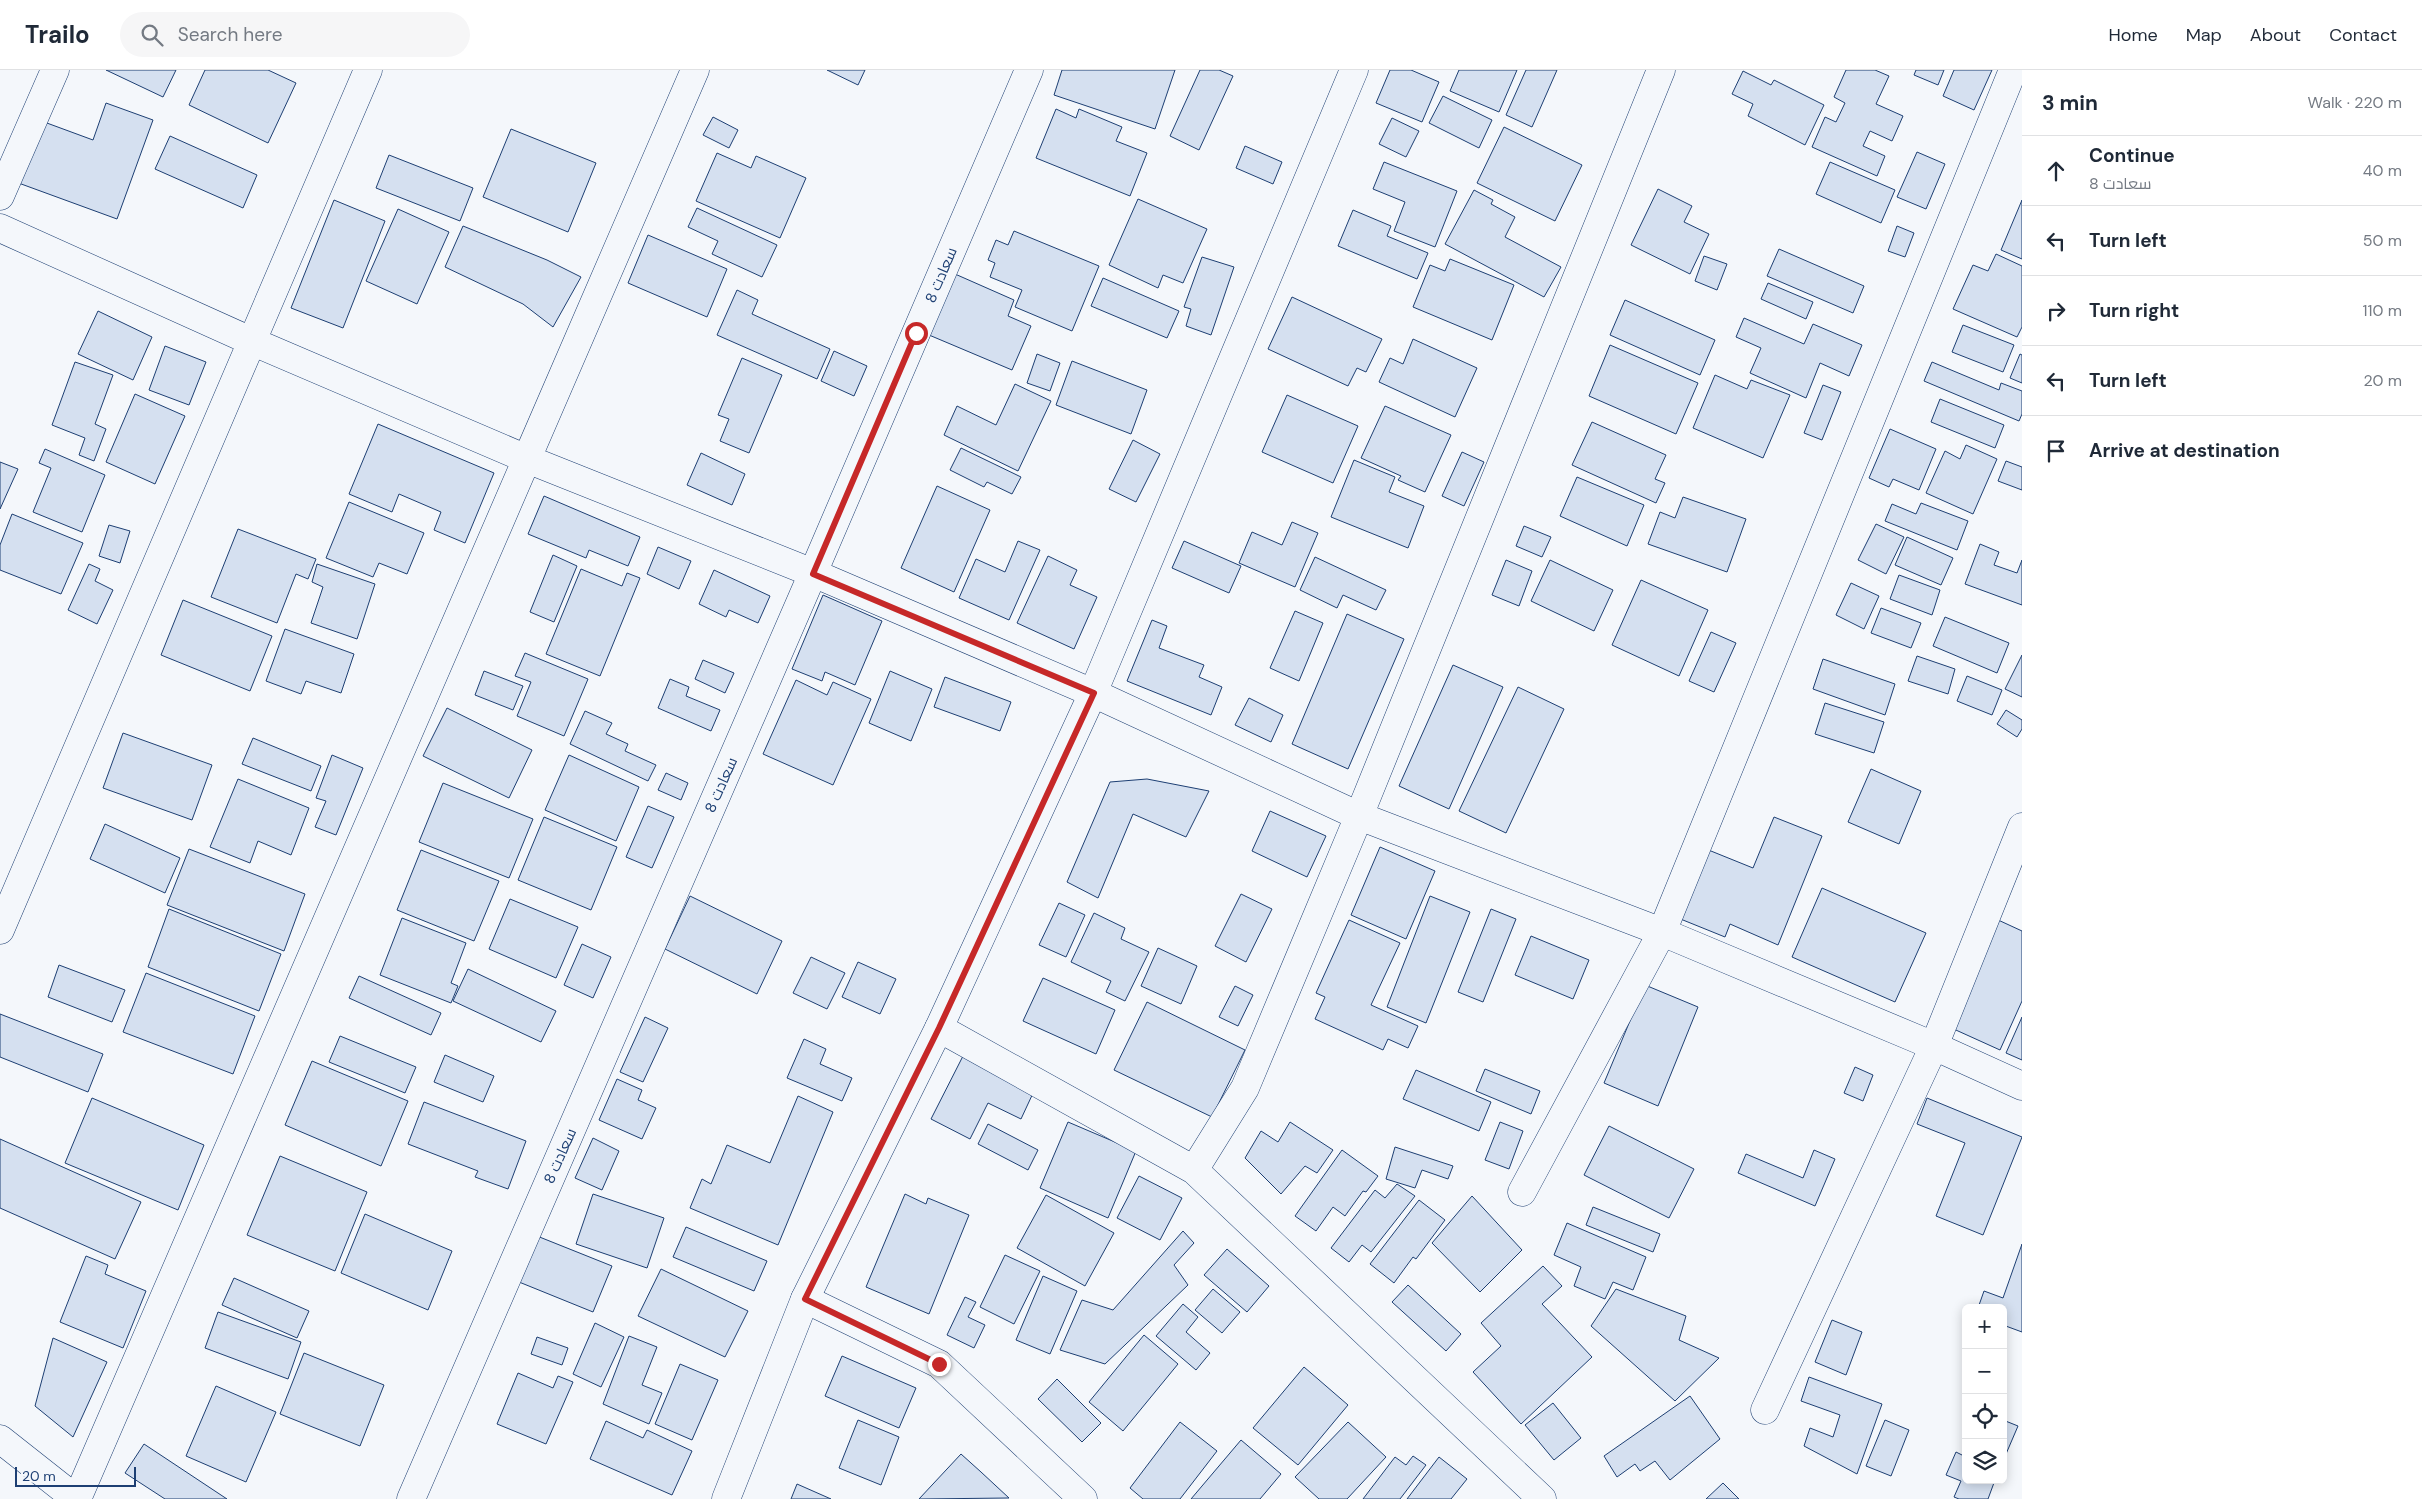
<!DOCTYPE html>
<html lang="en">
<head>
<meta charset="utf-8">
<style>
  body { margin:0; font-family:"DM Sans",Cairo,sans-serif; background:#f6f6f7; color:#1f2937 }
  .controls { position:absolute; right:15px; bottom:15px; display:grid; overflow:hidden; border-radius:8px; box-shadow:0 2px 12px #0003 }
  .controls button { width:45px; height:45px; display:grid; place-items:center; padding:0; border:0; border-bottom:1px solid #e0e1e3; background:#fff; color:#1f2937; font:25px sans-serif }
  .scale { position:absolute; left:15px; bottom:12px; width:121px; box-sizing:border-box; padding-left:5px; border:2px solid #1d3f73; border-top:0; font-size:14px; line-height:18px; white-space:nowrap; color:#1d3f73; -webkit-text-stroke:4px #f4f7fb; paint-order:stroke }
  .stop { position:absolute; width:15px; height:15px; margin:-11px; border:4px solid #c62828; border-radius:50%; background:#fff }
  .stop.end { background:#c62828; border-color:#fff; box-shadow:0 1px 5px #0008 }
  .list { margin:0; padding:0; list-style:none }
  h2 { display:flex; justify-content:space-between; align-items:center; height:65px; margin:0; padding:0 20px; font-size:21px }
  h2 small { font-size:16px; font-weight:400; color:#747a83 }
  .list li { display:grid; grid-template-columns:32px 1fr auto; gap:15px; align-items:center; box-sizing:border-box; height:70px; padding:0 20px; border-top:1px solid #e0e1e3 }
  .list b { display:block; font-size:19px; white-space:nowrap }
  .list p { margin:0; font-size:16px; white-space:nowrap; color:#747a83 }
  .list em { font-size:16px; font-style:normal; color:#747a83 }
  .icon { flex:none; width:28px; height:28px; fill:none; stroke:currentColor; stroke-width:2; stroke-linecap:round; stroke-linejoin:round }
  .map { position:relative; flex:none; width:2022px; height:1429px; overflow:hidden }
  header { display:flex; align-items:center; gap:30px; box-sizing:border-box; height:70px; padding:0 25px; background:#fff; border-bottom:1px solid #e0e1e3 }
  header strong { font-size:24px }
  nav { display:flex; gap:28px; margin-inline-start:auto; font-size:18px }
  .search { width:350px; height:45px; background:#f6f6f7; display:flex; align-items:center; gap:12px; box-sizing:border-box; padding:0 18px; border-radius:28px; color:#747a83; font-size:19px }
  main { display:flex }
  aside { flex:1; background:#fff }
  .map>svg:first-child { display:block }
  .building { fill:#d5e0f0; stroke:#1d3f73 }
  .lines { fill:none; stroke-linecap:round; stroke-linejoin:round }
  .minor-casing { stroke:#1d3f73; stroke-width:29 }
  .major-casing { stroke:#1d3f73; stroke-width:29 }
  .minor { stroke:#f4f7fb; stroke-width:28 }
  .major { stroke:#f4f7fb; stroke-width:28 }
  .route { stroke:#c62828; stroke-width:6 }
  .labels { text-anchor:middle; stroke-width:4; stroke-linejoin:round; paint-order:stroke }
  .street-label { font-size:15px; fill:#1d3f73; stroke:#f4f7fb }
</style>
</head>
<body>
<header>
<strong>Trailo</strong>
<div class="search"><svg class="icon" aria-label="search" viewBox="0 0 24 24"><circle cx="10" cy="10" r="6"/><path d="M15 15l6 6"/></svg>Search here</div>
<nav><a>Home</a><a>Map</a><a>About</a><a>Contact</a></nav>
</header>
<main>
<div class="map">
<svg width="2022" height="1429" viewBox="0 0 2022 1429">
  <rect width="100%" height="100%" fill="#f4f7fb"/>
  <!-- building -->
  <path class="building" d="M106,0H176L163,27Z
    M205,0H268L296,13L268,73L189,35Z
    M827,0H865L858,15Z
    M1062,0H1175L1155,59L1054,25Z
    M1200,0H1219L1233,6L1199,80L1170,66Z
    M1390,0H1411L1439,12L1422,52L1376,33Z
    M1459,0H1517L1499,42L1450,21Z
    M1526,0H1557L1532,57L1506,45Z
    M1846,0H1875L1889,6L1876,34L1903,46L1892,71L1870,61L1863,76L1885,86L1877,106L1812,77L1825,47L1836,52L1845,33L1834,27Z
    M1916,0H1944L1938,15L1914,5Z
    M1954,0H1992L1974,40L1943,26Z
    M1743,1L1771,15L1774,10L1824,35L1805,75L1748,46L1753,34L1732,24Z
    M1443,26L1492,50L1479,78L1429,53Z
    M106,33L153,50L117,149L13,111L36,49L93,70Z
    M1056,39L1076,48L1079,39L1122,57L1116,71L1147,83L1130,126L1036,88Z
    M713,47L738,60L729,78L703,65Z
    M1392,48L1419,61L1406,87L1379,74Z
    M1504,57L1582,95L1555,151L1477,113Z
    M511,59L596,93L568,162L483,127Z
    M170,66L257,105L243,138L155,99Z
    M1245,76L1282,92L1273,114L1236,98Z
    M1917,82L1945,94L1926,139L1897,127Z
    M717,83L751,98L756,86L806,108L780,168L696,131Z
    M389,85L473,118L460,151L376,118Z
    M1384,92L1457,121L1435,177L1394,161L1405,132L1373,119Z
    M1830,92L1895,120L1881,153L1816,124Z
    M1658,119L1692,136L1684,152L1709,164L1690,204L1631,175Z
    M1474,120L1493,130L1491,134L1515,147L1505,167L1561,197L1544,227L1445,174Z
    M1138,129L1207,159L1183,213L1163,205L1158,218L1109,195Z
    M334,130L385,151L343,258L291,238Z
    M2022,130V189L2001,180Z
    M697,138L777,175L762,207L712,184L718,171L688,157Z
    M398,139L449,162L417,234L366,211Z
    M1353,140L1391,156L1387,166L1428,183L1417,209L1338,176Z
    M463,156L547,190L581,207L553,257L523,234L445,197Z
    M1897,156L1914,163L1905,187L1888,181Z
    M1014,161L1099,196L1072,261L1015,237L1022,220L990,207L995,193L988,190L996,170L1008,175Z
    M648,165L727,199L707,247L628,213Z
    M1779,179L1864,216L1853,243L1767,206Z
    M1996,184L2022,196V257L2017,267L1953,239L1973,195L1988,201Z
    M1704,186L1727,194L1717,220L1695,211Z
    M1202,187L1234,197L1211,265L1186,256L1191,239L1184,237Z
    M1450,189L1514,215L1492,270L1413,237L1430,195L1445,201Z
    M955,204L1014,230L1008,246L1031,256L1012,300L929,265Z
    M1103,208L1179,241L1167,268L1091,236Z
    M1768,213L1813,232L1806,249L1761,229Z
    M737,220L758,230L752,244L830,279L817,309L717,265Z
    M1292,227L1382,269L1366,302L1357,298L1348,316L1268,279Z
    M1625,230L1715,270L1700,305L1610,265Z
    M98,241L152,267L133,310L78,284Z
    M1744,248L1804,274L1813,254L1862,275L1849,306L1820,293L1806,328L1750,303L1761,278L1736,267Z
    M1963,255L2014,275L2003,302L1952,282Z
    M1413,269L1477,298L1455,347L1379,312L1390,288L1403,294Z
    M1610,275L1698,313L1676,364L1589,326Z
    M165,276L206,292L189,335L149,320Z
    M834,281L867,296L854,326L821,311Z
    M1037,284L1060,293L1050,321L1027,313Z
    M2020,284L2022,285V313L2010,308Z
    M742,288L782,305L749,383L720,371L729,349L718,345Z
    M1072,291L1147,320L1131,364L1056,335Z
    M75,292L113,305L95,354L106,359L94,391L79,385L85,368L52,355Z
    M1932,292L1999,320L2001,313L2022,321V344L2019,351L1924,311Z
    M1715,305L1747,319L1751,310L1790,325L1763,388L1693,358Z
    M1015,314L1051,331L1018,401L944,365L957,336L996,355Z
    M1823,315L1841,322L1822,370L1804,363Z
    M135,324L185,346L155,414L106,392Z
    M1287,325L1358,356L1333,413L1262,382Z
    M1940,329L2004,355L1995,378L1931,352Z
    M1385,336L1451,365L1425,422L1398,410L1401,406L1361,388Z
    M1592,352L1666,385L1655,409L1665,413L1656,433L1572,395Z
    M378,354L494,403L465,473L434,460L441,442L399,424L392,442L349,424Z
    M1890,359L1936,379L1919,420L1893,409L1889,417L1869,408Z
    M1133,370L1160,384L1136,432L1109,419Z
    M1966,375L1997,389L1973,444L1926,423L1945,381L1960,389Z
    M961,378L1021,407L1012,424L987,412L984,417L950,400Z
    M45,379L105,405L82,462L33,442L51,398L39,393Z
    M1462,382L1484,392L1464,436L1442,426Z
    M701,383L745,404L732,435L687,415Z
    M1354,390L1395,407L1389,422L1424,436L1408,478L1331,447Z
    M2006,391L2022,397V420L1998,411Z
    M0,392L18,399L0,439Z
    M1577,407L1644,435L1627,476L1560,446Z
    M937,416L990,440L954,522L901,498Z
    M544,426L640,467L628,496L589,480L586,488L528,464Z
    M1683,427L1746,449L1727,502L1648,474L1660,442L1675,448Z
    M349,432L424,463L407,504L379,493L373,507L326,488Z
    M1921,433L1968,451L1957,480L1885,451L1892,434L1916,444Z
    M12,444L83,473L61,524L0,500V475Z
    M1292,452L1318,463L1295,517L1239,493L1252,462L1282,475Z
    M1876,454L1904,467L1886,504L1858,490Z
    M109,455L130,461L120,493L99,486Z
    M1524,456L1551,467L1542,487L1516,476Z
    M238,459L316,489L308,509L296,504L277,553L211,527Z
    M1907,467L1953,488L1941,515L1895,495Z
    M1018,471L1040,480L1009,550L959,528L976,489L1005,502Z
    M1184,471L1241,496L1229,523L1172,498Z
    M1980,474L1999,482L1994,495L2017,503L2022,490V535L1965,514Z
    M658,477L691,491L679,519L647,504Z
    M553,485L577,496L554,552L530,542Z
    M1048,486L1077,500L1070,515L1097,527L1074,579L1017,553Z
    M1315,487L1386,520L1376,540L1343,525L1337,538L1300,520Z
    M1506,490L1532,501L1519,536L1492,525Z
    M1550,490L1613,520L1594,561L1531,531Z
    M89,494L100,499L95,511L113,520L97,554L68,540Z
    M317,494L375,514L357,569L311,553L323,517L312,512Z
    M581,499L622,516L627,503L640,508L600,606L546,584Z
    M714,500L770,526L758,553L729,540L726,547L699,534Z
    M1899,505L1940,520L1932,545L1890,529Z
    M1641,510L1708,540L1679,606L1612,575Z
    M1851,513L1879,526L1864,559L1836,545Z
    M823,525L882,551L855,615L825,602L822,611L792,599Z
    M183,530L272,566L250,621L161,585Z
    M1881,538L1921,553L1911,578L1871,563Z
    M1295,541L1323,553L1299,611L1270,598Z
    M1347,544L1404,569L1348,699L1292,674Z
    M1945,547L2009,573L1997,603L1933,576Z
    M1152,550L1167,556L1159,578L1204,595L1199,607L1222,617L1211,645L1127,611Z
    M285,559L354,584L341,623L306,611L301,624L266,611Z
    M1711,562L1736,573L1714,622L1689,611Z
    M525,583L588,609L564,666L517,646L531,612L515,606Z
    M2022,585V627L2005,619Z
    M1917,586L1955,599L1948,624L1908,611Z
    M1823,589L1895,614L1885,645L1813,619Z
    M703,590L734,603L725,623L695,609Z
    M1453,595L1503,617L1449,739L1399,716Z
    M484,601L523,616L513,640L475,625Z
    M890,601L932,619L911,671L869,653Z
    M1967,606L2002,620L1992,645L1957,631Z
    M945,607L1011,632L1000,661L934,637Z
    M670,609L689,617L686,626L720,640L711,661L658,638Z
    M796,610L827,625L833,612L871,629L833,715L763,684Z
    M1518,617L1564,639L1506,763L1459,741Z
    M1249,628L1283,645L1271,672L1235,655Z
    M1825,633L1884,652L1874,683L1815,664Z
    M447,638L532,680L509,728L423,686Z
    M2006,640L2022,650V659L2017,667L1997,654Z
    M585,641L612,653L606,664L628,674L625,681L656,695L648,711L570,674Z
    M123,663L212,695L192,750L103,718Z
    M253,668L321,696L311,721L242,694Z
    M332,685L363,698L336,765L315,757L326,731L316,728Z
    M569,685L639,717L616,771L545,740Z
    M1871,699L1921,721L1899,774L1848,752Z
    M666,703L688,713L681,730L658,720Z
    M238,709L309,738L291,785L258,771L250,793L210,777Z
    M1147,709L1209,721L1186,767L1133,744L1098,828L1067,812L1110,712Z
    M443,713L533,749L509,808L419,772Z
    M648,736L674,747L652,798L626,787Z
    M1270,741L1326,766L1307,807L1252,781Z
    M544,747L617,777L591,840L518,810Z
    M1774,747L1822,766L1778,875L1730,854L1725,867L1678,848L1706,779L1753,798Z
    M105,754L180,788L165,823L90,789Z
    M1380,777L1435,801L1406,869L1351,845Z
    M189,779L305,824L284,881L167,835Z
    M421,780L499,811L474,871L397,840Z
    M1822,818L1926,863L1895,932L1792,887Z
    M1241,824L1272,839L1246,892L1215,876Z
    M690,826L782,871L757,924L665,879Z
    M1430,826L1470,842L1426,953L1387,937Z
    M510,829L578,857L556,908L489,879Z
    M1059,833L1085,845L1066,887L1039,875Z
    M169,839L281,884L259,941L148,897Z
    M1491,839L1516,849L1483,932L1458,922Z
    M1094,843L1125,858L1121,869L1149,882L1125,931L1106,922L1111,911L1071,892Z
    M402,848L466,873L451,913L458,916L451,933L380,905Z
    M1996,849L2022,861V931L2000,980L1947,956Z
    M1349,850L1400,873L1371,935L1418,956L1408,978L1388,969L1383,980L1315,949L1325,927L1316,923Z
    M1531,866L1589,890L1573,929L1515,905Z
    M582,874L611,887L593,928L564,915Z
    M1158,878L1197,896L1181,934L1141,916Z
    M811,887L845,903L827,939L793,923Z
    M858,892L896,909L880,944L842,927Z
    M59,895L125,920L112,952L48,927Z
    M468,899L556,941L541,972L453,931Z
    M146,903L255,946L233,1004L123,962Z
    M359,906L441,943L431,965L349,928Z
    M1043,908L1115,940L1096,984L1023,951Z
    M1645,915L1698,937L1658,1036L1604,1013Z
    M1235,916L1253,925L1238,956L1219,947Z
    M1147,932L1245,980L1212,1047L1114,1000Z
    M0,944L103,984L88,1022L0,987Z
    M645,947L668,958L643,1012L620,1002Z
    M2022,947V990L2006,983Z
    M340,966L416,997L405,1023L329,992Z
    M804,969L826,979L820,994L852,1008L842,1031L787,1008Z
    M445,985L494,1006L483,1032L434,1012Z
    M963,986L1034,1021L1021,1049L988,1033L970,1069L931,1049Z
    M312,991L408,1031L381,1096L285,1055Z
    M1855,997L1873,1005L1863,1031L1844,1023Z
    M1485,999L1540,1021L1531,1044L1476,1021Z
    M1416,1000L1491,1032L1479,1061L1403,1029Z
    M617,1009L642,1020L638,1030L656,1038L642,1069L599,1050Z
    M798,1026L833,1042L778,1175L690,1138L702,1109L711,1114L727,1075L770,1093Z
    M92,1028L204,1075L178,1140L65,1093Z
    M1927,1028L2022,1067L1983,1165L1936,1146L1965,1073L1917,1054Z
    M424,1032L526,1071L508,1119L475,1107L478,1101L408,1074Z
    M1068,1052L1136,1081L1108,1148L1040,1118Z
    M1290,1052L1333,1080L1317,1103L1305,1096L1281,1124L1245,1088L1261,1061L1278,1072Z
    M1500,1052L1523,1061L1509,1099L1485,1090Z
    M988,1054L1038,1080L1028,1100L978,1074Z
    M1609,1056L1694,1099L1669,1148L1584,1105Z
    M593,1068L619,1081L602,1120L575,1108Z
    M0,1069L141,1132L115,1189L0,1138Z
    M1395,1077L1453,1096L1448,1109L1422,1100L1415,1118L1386,1109Z
    M1342,1080L1378,1106L1366,1122L1363,1121L1345,1146L1333,1137L1316,1161L1295,1146Z
    M1814,1080L1835,1089L1815,1136L1738,1103L1746,1084L1803,1108Z
    M280,1086L367,1122L335,1201L247,1165Z
    M1139,1106L1182,1128L1160,1170L1117,1148Z
    M1397,1114L1415,1126L1371,1182L1362,1175L1349,1192L1331,1178L1375,1120L1385,1128Z
    M593,1124L664,1148L647,1198L576,1174Z
    M905,1124L926,1134L928,1128L969,1145L929,1244L866,1217Z
    M1046,1125L1114,1163L1085,1216L1017,1178Z
    M1472,1126L1522,1180L1480,1222L1432,1173Z
    M1419,1130L1445,1150L1416,1189L1413,1187L1394,1213L1370,1194Z
    M1593,1137L1660,1164L1653,1182L1586,1155Z
    M365,1144L452,1181L428,1240L341,1203Z
    M1567,1153L1646,1187L1633,1220L1613,1212L1605,1229L1574,1216L1581,1197L1554,1185Z
    M686,1157L767,1191L754,1221L673,1187Z
    M1183,1161L1194,1173L1174,1195L1188,1215L1105,1294L1060,1280L1082,1230L1113,1240Z
    M537,1166L612,1196L593,1242L519,1212Z
    M2022,1174V1262L2003,1255V1238H1978L1984,1221L2003,1228Z
    M1227,1179L1269,1216L1247,1242L1204,1205Z
    M1005,1185L1040,1201L1014,1254L980,1237Z
    M86,1186L108,1195L105,1204L146,1221L123,1278L60,1252Z
    M1543,1196L1562,1216L1542,1234L1592,1287L1521,1354L1473,1302L1501,1276L1481,1253Z
    M661,1199L748,1241L725,1287L638,1246Z
    M1043,1206L1077,1221L1050,1284L1016,1270Z
    M234,1208L309,1241L297,1268L222,1235Z
    M1408,1215L1461,1264L1446,1281L1392,1232Z
    M1213,1219L1240,1242L1222,1263L1195,1240Z
    M1616,1219L1686,1246L1679,1270L1719,1288L1675,1331L1591,1256Z
    M965,1227L976,1232L968,1247L985,1255L974,1278L947,1265Z
    M1183,1234L1198,1247L1186,1262L1210,1283L1196,1300L1156,1266Z
    M218,1242L301,1272L288,1309L205,1278Z
    M1832,1250L1862,1262L1846,1305L1815,1292Z
    M595,1253L624,1267L601,1317L573,1304Z
    M1144,1265L1178,1294L1123,1361L1089,1332Z
    M629,1266L657,1277L642,1315L662,1323L649,1354L603,1334Z
    M537,1267L568,1278L562,1295L531,1284Z
    M53,1268L107,1292L73,1367L35,1336Z
    M304,1283L384,1315L360,1376L280,1344Z
    M842,1286L916,1318L899,1358L825,1326Z
    M680,1294L718,1310L692,1370L655,1354Z
    M1304,1297L1348,1335L1298,1395L1253,1358Z
    M518,1303L553,1318L558,1306L573,1312L546,1374L497,1354Z
    M1809,1307L1882,1334L1857,1404L1804,1376L1810,1358L1833,1367L1840,1345L1801,1331Z
    M1057,1309L1101,1353L1082,1372L1038,1329Z
    M216,1316L276,1342L246,1412L186,1386Z
    M1690,1326L1720,1369L1670,1410L1655,1391L1640,1401L1635,1394L1617,1407L1604,1386Z
    M1553,1333L1581,1368L1554,1390L1525,1355Z
    M858,1350L899,1367L881,1415L839,1398Z
    M1885,1350L1909,1360L1891,1406L1866,1396Z
    M2003,1350L2018,1356L2006,1384L2003,1383Z
    M606,1351L643,1368L647,1360L692,1381L672,1425L590,1389Z
    M1180,1352L1217,1381L1180,1429H1143L1130,1418Z
    M1348,1352L1386,1387L1347,1429H1319L1295,1407Z
    M1241,1370L1281,1404L1260,1429H1191Z
    M144,1374L227,1429H165L125,1403Z
    M1956,1382L1966,1387V1410H1995L1988,1429H1959L1954,1427L1961,1411L1946,1405Z
    M961,1384L981,1402L1009,1428L919,1429Z
    M1413,1386L1426,1395L1400,1429H1363L1395,1387L1406,1395Z
    M1439,1387L1467,1409L1451,1429H1407Z
    M1723,1413L1739,1429H1706Z
    M797,1414L831,1429H791Z"/>
  <g class="lines">
    <defs>
      <path id="minor" d="M0,126L55,0
        M0,158L251,271L527,389L813,503L1093,623L1354,0
        M0,860L368,0
        M939,958L1194,1100L1542,1429
        M1194,1100L1245,1018L1359,746L1661,0
        M1522,1122L1662,862L2013,0
        M805,1229L939,1294L1083,1429
        M1765,1340L1934,976L2022,757
        M77,1429L695,0
        M411,1429L813,503L1029,0"/>
      <path id="major" d="M0,1369L76,1429
        M726,1429L805,1229L939,958L1093,623L1359,746L1662,862L1934,976L2022,1016"/>
    </defs>
    <!-- minor casing -->
    <use href="#minor" class="minor-casing"/>
    <!-- major casing -->
    <use href="#major" class="major-casing"/>
    <!-- minor -->
    <use href="#minor" class="minor"/>
    <!-- major -->
    <use href="#major" class="major"/>
  </g>
  <g class="lines">
    <!-- route -->
    <path class="route" d="M916,263L813,504L1094,623L939,958L805,1229L939,1294"/>
  </g>
  <g class="labels">
    <!-- street labels -->
    <g class="street-label">
      <text transform="translate(941 205) rotate(-67)" y="5">سعادت 8</text>
      <text transform="translate(721 715) rotate(-66)" y="5">سعادت 8</text>
      <text transform="translate(560 1086) rotate(-66)" y="5">سعادت 8</text>
    </g>
  </g>
</svg>
<div class="controls">
<button>+</button>
<button>−</button>
<button><svg class="icon" aria-label="locate" viewBox="0 0 24 24"><circle cx="12" cy="12" r="6"/><path d="M12 2v4M12 18v4M2 12h4M18 12h4"/></svg></button>
<button><svg class="icon" aria-label="layers" viewBox="0 0 24 24"><path d="M12 4l9 5-9 5-9-5zM3 14l9 5 9-5"/></svg></button>
</div>
<div class="scale">20 m</div>
<div class="stop" style="left:916px;top:263px"></div>
<div class="stop end" style="left:939px;top:1294px"></div>
</div>
<aside>
<h2>3 min<small>Walk · 220 m</small></h2>
<ul class="list">
<li><svg class="icon" aria-label="ahead" viewBox="0 0 24 24"><path d="M12 20V5M6 11l6-6 6 6"/></svg><div><b>Continue</b><p>سعادت 8</p></div><em>40 m</em></li>
<li><svg class="icon" aria-label="left" viewBox="0 0 24 24"><path d="M17 20v-9H6M10 6l-5 5 5 5"/></svg><div><b>Turn left</b></div><em>50 m</em></li>
<li><svg class="icon" aria-label="right" viewBox="0 0 24 24"><path d="M7 20v-9h11M14 6l5 5-5 5"/></svg><div><b>Turn right</b></div><em>110 m</em></li>
<li><svg class="icon" aria-label="left" viewBox="0 0 24 24"><path d="M17 20v-9H6M10 6l-5 5 5 5"/></svg><div><b>Turn left</b></div><em>20 m</em></li>
<li><svg class="icon" aria-label="arrive" viewBox="0 0 24 24"><path d="M6 21V4h12l-3 4 3 4H6"/></svg><div><b>Arrive at destination</b></div></li>
</ul>
</aside>
</main>
</body>
</html>
